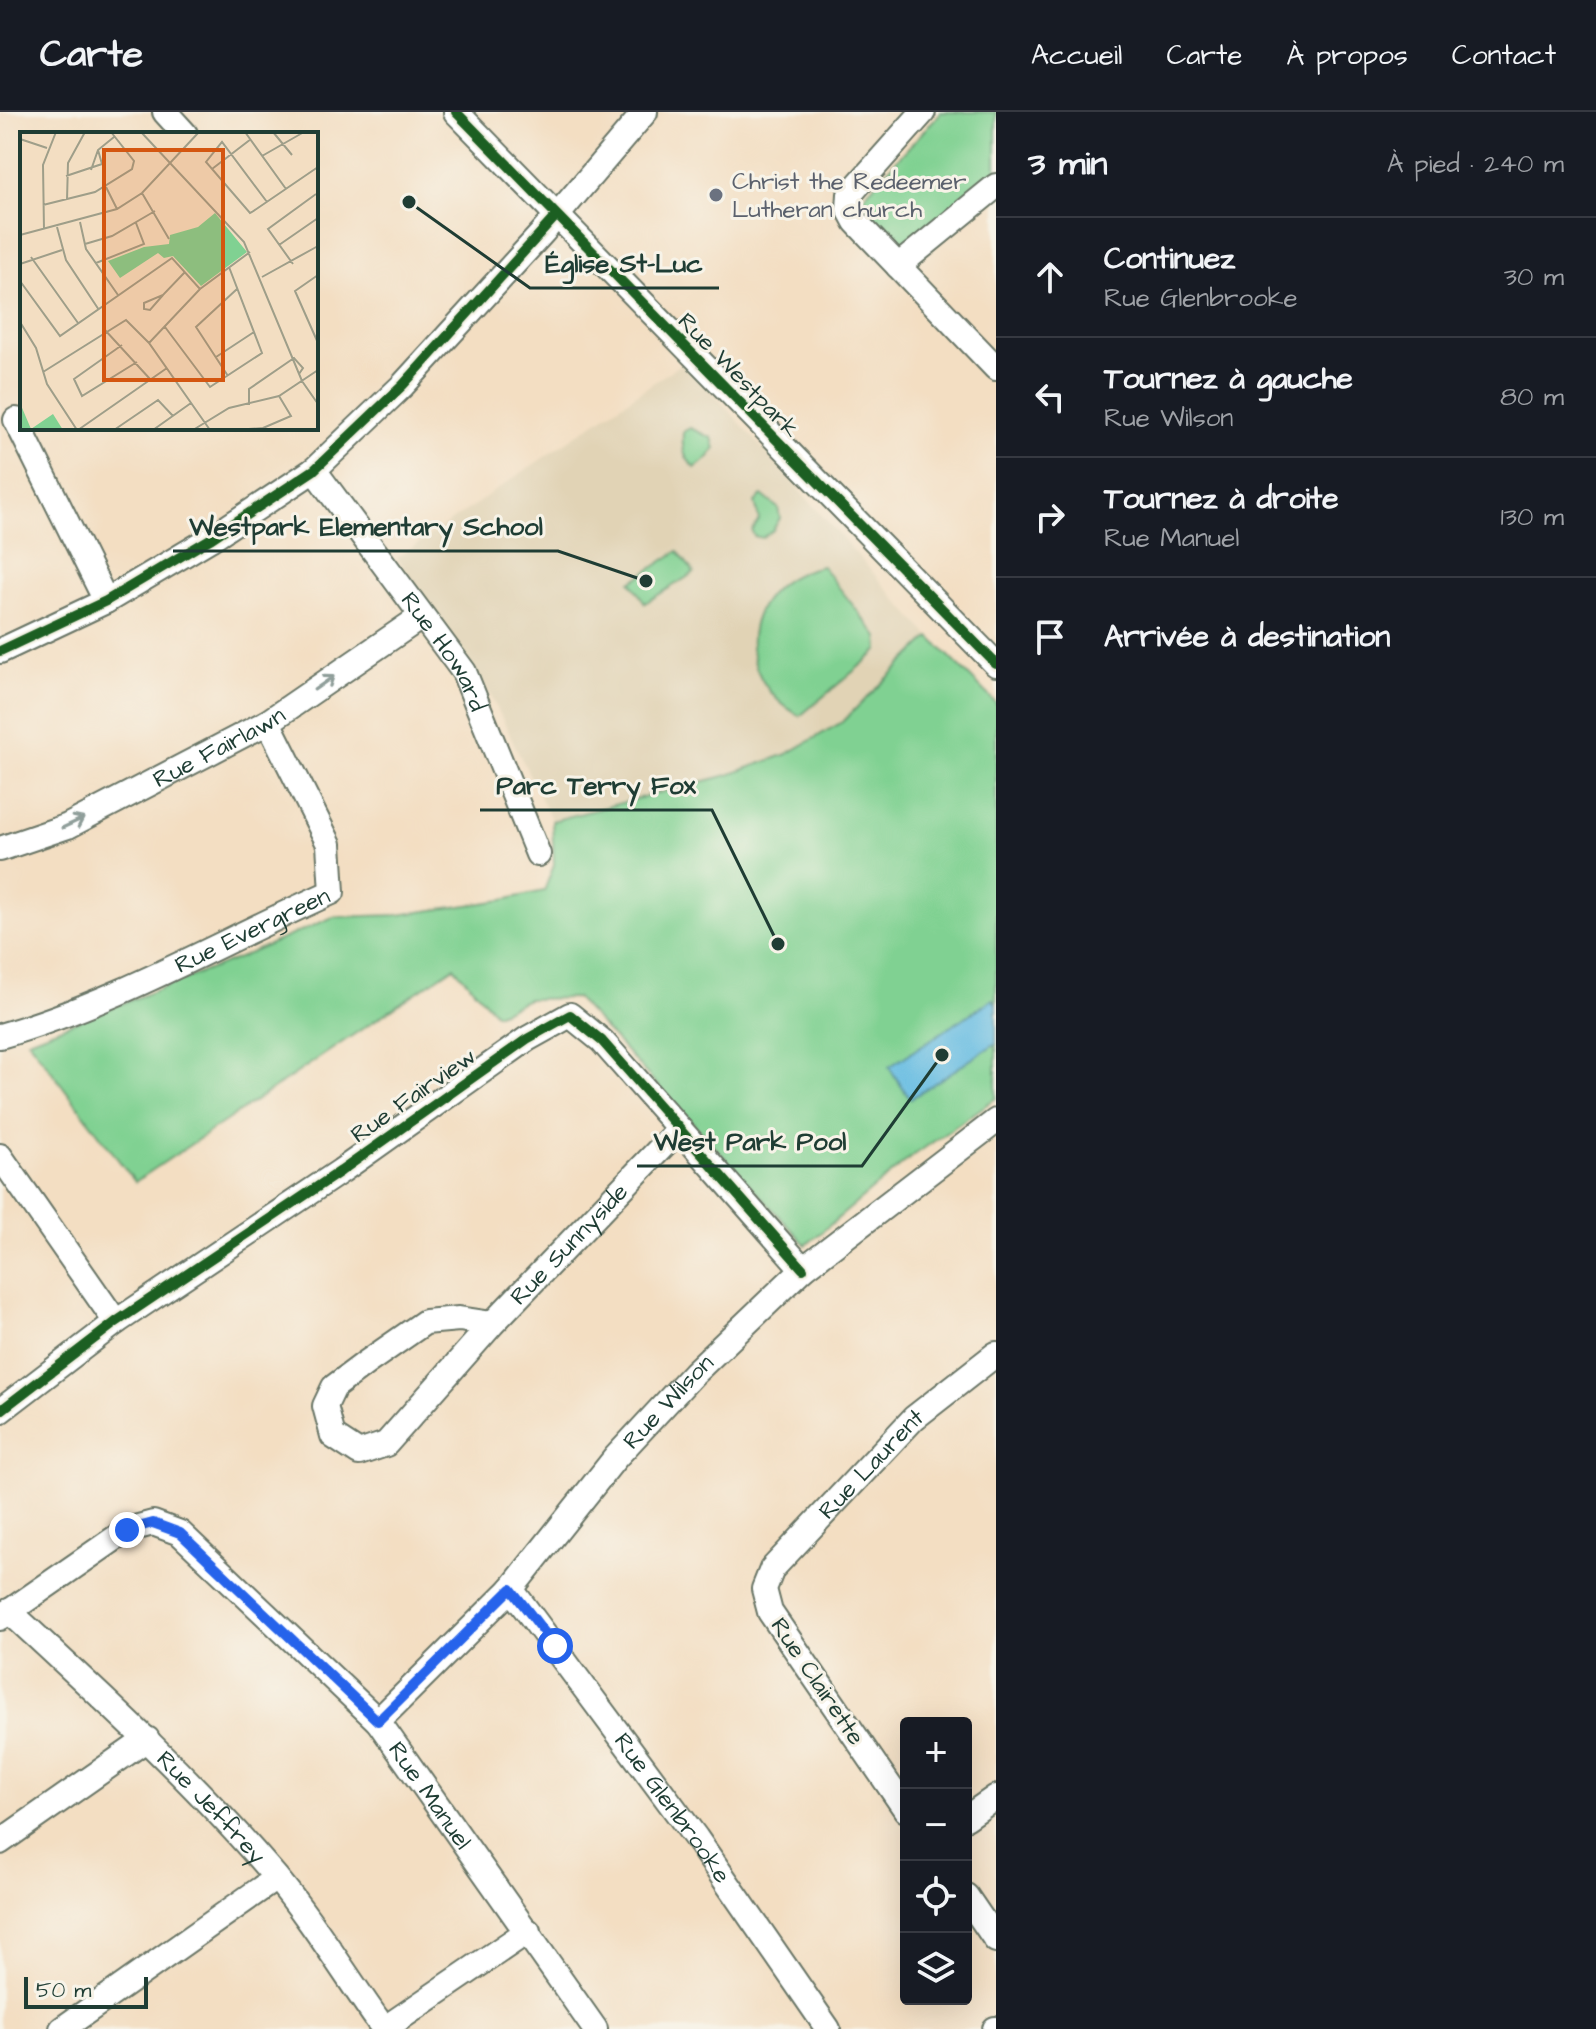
<!DOCTYPE html>
<html lang="fr">
<head>
<meta charset="utf-8">
<style>
  body { margin:0; font-family:"Architects Daughter",sans-serif; background:#242831; color:#f1f3f6 }
  .controls { position:absolute; right:24px; bottom:24px; display:grid; overflow:hidden; border-radius:8px; box-shadow:0 8px 32px #0002 }
  .controls button { width:72px; height:72px; display:grid; place-items:center; padding:0; border:0; border-bottom:2px solid #363941; background:#171b24; color:#f1f3f6; font:40px sans-serif }
  .scale { position:absolute; left:24px; bottom:20px; width:124px; box-sizing:border-box; padding-left:8px; border:4px solid #1f3d34; border-top:0; font-size:22px; line-height:28px; white-space:nowrap; color:#1f3d34; -webkit-text-stroke:6px #f7f3e8; paint-order:stroke }
  .stop { position:absolute; width:24px; height:24px; margin:-18px; border:6px solid #2563eb; border-radius:50%; background:#fff }
  .stop.end { background:#2563eb; border-color:#fff; box-shadow:0 2px 8px #0008 }
  .list { margin:0; padding:0; list-style:none }
  h2 { display:flex; justify-content:space-between; align-items:center; height:104px; margin:0; padding:0 32px; font-size:34px }
  h2 small { font-size:26px; font-weight:400; color:#9ea1a6 }
  .list li { display:grid; grid-template-columns:52px 1fr auto; gap:24px; align-items:center; box-sizing:border-box; height:120px; padding:0 32px; border-top:2px solid #363941 }
  .list b { display:block; font-size:30px; white-space:nowrap }
  .list p { margin:0; font-size:26px; white-space:nowrap; color:#9ea1a6 }
  .list em { font-size:26px; font-style:normal; color:#9ea1a6 }
  .icon { flex:none; width:44px; height:44px; fill:none; stroke:currentColor; stroke-width:2; stroke-linecap:round; stroke-linejoin:round }
  .map { position:relative; flex:none; width:996px; height:1917px; overflow:hidden }
  header { display:flex; align-items:center; gap:48px; box-sizing:border-box; height:112px; padding:0 40px; background:#171b24; border-bottom:2px solid #363941 }
  header strong { font-size:38px }
  nav { display:flex; gap:44px; margin-inline-start:auto; font-size:28px }
  main { display:flex }
  aside { flex:1; background:#171b24 }
  .map>svg:first-child { display:block }
  .built { fill:#e1d3b5 }
  .green { fill:#80d192; stroke:#508763; stroke-width:2 }
  .water { fill:#65bce2; stroke:#427c8b; stroke-width:2 }
  .lines { fill:none; stroke-linecap:round; stroke-linejoin:round }
  .minor-casing { stroke:#697566; stroke-width:28 }
  .minor { stroke:#fff; stroke-width:24 }
  .cycleway-casing { stroke:#f7f3e8; stroke-width:15 }
  .cycleway { stroke:#1b5e20; stroke-width:10 }
  .oneway { stroke:#8f9e9a }
  .route { stroke:#2563eb; stroke-width:10 }
  .worship-dot { fill:#6b7280; stroke:#f7f3e8; stroke-width:3 }
  .labels { text-anchor:middle; stroke-width:6; stroke-linejoin:round; paint-order:stroke }
  .worship-label { font-size:24px; fill:#5b616d; stroke:#f7f3e8; text-anchor:start }
  .street-label { font-size:24px; fill:#1f3d34; stroke:#f7f3e8 }
  .inset-road { fill:none; stroke:#9e9e89; stroke-width:2 }
  .view { fill:#d45610; fill-opacity:0.15; stroke:#d45610; stroke-width:4 }
  .inset-edge { fill:none; stroke:#1f3d34; stroke-width:4 }
  .leader { fill:none; stroke:#1f3d34; stroke-width:3 }
  .callout-dot { fill:#1f3d34; stroke:#f7f3e8; stroke-width:3 }
  .callout-label { font-size:26px; text-anchor:middle; font-weight:bold; fill:#1f3d34; stroke:#f7f3e8; stroke-width:6; stroke-linejoin:round; paint-order:stroke }
</style>
</head>
<body>
<header>
<strong>Carte</strong>
<nav><a>Accueil</a><a>Carte</a><a>À propos</a><a>Contact</a></nav>
</header>
<main>
<div class="map">
<svg width="996" height="1917" viewBox="0 0 996 1917">
  <rect width="100%" height="100%" fill="#f7f3e8"/>
  <filter id="ink" filterUnits="userSpaceOnUse"><feTurbulence type="fractalNoise" baseFrequency=".0125" numOctaves="2"/><feDisplacementMap in="SourceGraphic" scale="16" xChannelSelector="R" yChannelSelector="G"/><feConvolveMatrix kernelMatrix="1 2 1 2 8 2 1 2 1" color-interpolation-filters="sRGB"/></filter>
  <filter id="wash" filterUnits="userSpaceOnUse"><feTurbulence type="fractalNoise" baseFrequency=".006" numOctaves="4" result="noise"/><feDisplacementMap in="SourceGraphic" scale="32" xChannelSelector="R" yChannelSelector="G"/><feGaussianBlur stdDeviation="1.8" result="paint"/><feColorMatrix in="noise" values="0 0 0 0 0 0 0 0 0 0 0 0 0 0 0 0 0 1.4 0 .05"/><feComposite in="paint" operator="in"/></filter>
  <g filter="url(#wash)">
    <rect width="100%" height="100%" fill="#f3dec2"/>
    <!-- built -->
    <path class="built" d="M685,249L930,525L842,610L787,642L728,663L552,709L490,582L397,446Z"/>
    <!-- green -->
    <path class="green" d="M941,0H996V59L912,130L900,135L891,133L863,103L861,91L866,81Z
      M690,316L712,326L715,337L707,347L695,356C683,345 682,336 683,320Z
      M762,383L778,396L780,406L773,418L762,426L754,424L752,419L759,408L755,390Z
      M678,439L694,461L645,491L631,470Z
      M822,454L878,525L879,538L800,604C727,564 739,471 822,454Z
      M930,525L996,591V986L910,1046L806,1133L576,886L528,887L496,902L454,855L135,1070L28,928L234,848L333,805L398,803L503,788L544,779L554,753L552,709L728,663L787,642L842,610Z"/>
    <!-- water -->
    <path class="water" d="M993,887L996,892V931L910,987L889,955Z"/>
  </g>
  <g filter="url(#ink)">
    <g class="lines">
      <defs>
        <g id="minor">
          <path d="M165,0L185,22"/>
          <path d="M456,0L996,552"/>
          <path d="M923,0L850,82L849,97L856,110L996,256"/>
          <path d="M898,154L996,74"/>
          <path d="M16,308L106,489"/>
          <path id="s1" d="M314,358L464,560L538,742"/>
          <path d="M0,539L106,489L210,427L314,358L403,273L543,120L645,0"/>
          <path id="s2" d="M0,737L68,714L268,610L421,505"/>
          <path id="s3" d="M0,924C116,891 222,829 332,780L329,732L268,610"/>
          <path d="M0,1044L116,1210"/>
          <path id="s4" d="M492,1212L386,1332L359,1341L333,1324L325,1294L334,1275L366,1251L425,1210L459,1207L492,1212L679,1017"/>
          <path d="M0,1299L116,1210L341,1059L527,927L570,903L602,929L803,1157"/>
          <path id="s5" d="M511,1477L696,1726L828,1917"/>
          <path id="s6" d="M9,1499C101,1584 193,1668 274,1763C313,1809 348,1867 384,1917L528,1819"/>
          <path id="s7" d="M0,1506L127,1418L153,1411L180,1421L378,1609L595,1917"/>
          <path id="s8" d="M378,1609L511,1477L616,1345L694,1261L803,1157L996,1009"/>
          <path id="s9" d="M906,1698L770,1500L764,1477L772,1457L914,1306L996,1242"/>
          <path d="M966,1706L996,1685"/>
          <path d="M0,1730L147,1627"/>
          <path d="M966,1784L996,1828"/>
          <path d="M62,1917L276,1766"/>
          <path d="M995,1917H996"/>
        </g>
      </defs>
      <!-- minor casing -->
      <use href="#minor" class="minor-casing"/>
      <!-- minor -->
      <use href="#minor" class="minor"/>
      <defs>
        <path id="cycleway" d="M456,0L996,552
          M0,539L106,489L210,427L314,358L403,273L556,104
          M0,1299L116,1210L341,1059L527,927L570,903L602,929L803,1157"/>
      </defs>
      <!-- cycleway casing -->
      <use href="#cycleway" class="cycleway-casing"/>
      <!-- cycleway -->
      <use href="#cycleway" class="cycleway"/>
    </g>
    <!-- one-way arrows -->
    <defs><path id="oneway-shaft" d="M-6 0H5M1.5-3L5.5 0L1.5 3" fill="none" stroke-width="1.6" stroke-linecap="round" stroke-linejoin="round" transform="scale(2)"/></defs>
    <g class="oneway">
      <use href="#oneway-shaft" transform="translate(324 571) rotate(-35)"/>
      <use href="#oneway-shaft" transform="translate(73 711) rotate(-25)"/>
    </g>
  </g>
  <g class="lines" filter="url(#ink)">
    <!-- route -->
    <path class="route" d="M127,1418L153,1411L180,1421L378,1609L511,1477L555,1534"/>
  </g>
  <!-- markers -->
  <circle class="worship-dot" cx="716" cy="83" r="8"/>
  <g class="labels">
    <!-- worship labels -->
    <g class="worship-label">
      <text x="732" y="77">Christ the Redeemer<tspan x="732" dy="28">Lutheran church</tspan></text>
    </g>
    <!-- street labels -->
    <g class="street-label">
      <text transform="translate(739 263) rotate(46)" y="8">Rue Westpark</text>
      <text dy="8" stroke="none"><textPath href="#s1" startOffset="224">Rue Howard</textPath></text>
      <text dy="8" stroke="none"><textPath href="#s2" startOffset="242">Rue Fairlawn</textPath></text>
      <text dy="8" stroke="none"><textPath href="#s3" startOffset="274">Rue Evergreen</textPath></text>
      <text transform="translate(413 983) rotate(-35)" y="8">Rue Fairview</text>
      <text dy="8" stroke="none"><textPath href="#s4" startOffset="562">Rue Sunnyside</textPath></text>
      <text dy="8" stroke="none"><textPath href="#s8" startOffset="432">Rue Wilson</textPath></text>
      <text dy="8" stroke="none"><textPath href="#s9" startOffset="430">Rue Laurent</textPath></text>
      <text transform="translate(818 1569) rotate(56)" y="8">Rue Clairette</text>
      <text dy="8" stroke="none"><textPath href="#s7" startOffset="574">Rue Manuel</textPath></text>
      <text dy="8" stroke="none"><textPath href="#s6" startOffset="282">Rue Jeffrey</textPath></text>
      <text dy="8" stroke="none"><textPath href="#s5" startOffset="272">Rue Glenbrooke</textPath></text>
    </g>
  </g>
  <!-- overview -->
  <g transform="translate(20 20)">
    <rect width="298" height="298" fill="#f3dec2"/>
    <path d="M195,81L227,120L181,154L153,124L144,126L138,121L100,146L88,129L124,115L149,112L150,103L178,95ZM0,271L11,297L33,282L43,298H0Z" fill="#80d192"/>
    <path class="inset-road" d="M121,0L224,110L282,249L298,272M225,0L266,57M253,0L272,23M0,7L27,16M242,24L284,0M192,37L231,7M71,38L78,18L94,5M46,44L82,32L78,18M86,55L97,77M122,61L149,107M47,68L48,31L65,0M247,70L202,10L186,30L230,81L232,80L298,35M23,73L75,60L112,37L114,29L91,0M60,90L66,117L98,163M37,95L46,128L79,178M24,98L23,33L36,0M0,103L97,77L122,61L179,0M65,112L92,104L135,79M259,113L298,86M11,125L58,191M76,131L124,112L116,91M0,132L42,118M273,132L248,97L296,62M298,143L275,159L298,211M242,145L298,114M0,149L40,204L152,126L180,157M143,163L130,178L124,177V171L143,163L165,140M0,190L16,216L27,252L57,298M145,195L190,255L242,221L209,135M85,198L130,247M129,211L180,157L230,120M102,213L54,247L62,264L117,230M196,225L234,200M23,240L106,188L129,211L190,298M208,244L176,195L217,157M229,273V257L274,226L283,236L279,242M243,296L271,284L259,264M58,298L147,236M94,298L138,268L153,284M133,298L171,271M173,298L209,276L259,264L298,238M213,298L244,296"/>
    <path class="view" d="M84,18H203V248H84Z"/>
    <rect width="298" height="298" class="inset-edge"/>
  </g>
  <!-- callouts -->
  <path class="leader" d="M409 90L530 176H719M646 469L558 439H173M778 832L712 698H480M942 943L862 1054H637"/>
  <g class="callout-dot">
    <circle cx="409" cy="90" r="8"/>
    <circle cx="646" cy="469" r="8"/>
    <circle cx="778" cy="832" r="8"/>
    <circle cx="942" cy="943" r="8"/>
  </g>
  <g class="callout-label">
    <text x="624" y="160">Église St-Luc</text>
    <text x="366" y="423">Westpark Elementary School</text>
    <text x="596" y="682">Parc Terry Fox</text>
    <text x="750" y="1038">West Park Pool</text>
  </g>
</svg>
<div class="controls">
<button>+</button>
<button>−</button>
<button><svg class="icon" aria-label="locate" viewBox="0 0 24 24"><circle cx="12" cy="12" r="6"/><path d="M12 2v4M12 18v4M2 12h4M18 12h4"/></svg></button>
<button><svg class="icon" aria-label="layers" viewBox="0 0 24 24"><path d="M12 4l9 5-9 5-9-5zM3 14l9 5 9-5"/></svg></button>
</div>
<div class="scale">50 m</div>
<div class="stop" style="left:555px;top:1534px"></div>
<div class="stop end" style="left:127px;top:1418px"></div>
</div>
<aside>
<h2>3 min<small>À pied · 240 m</small></h2>
<ul class="list">
<li><svg class="icon" aria-label="ahead" viewBox="0 0 24 24"><path d="M12 20V5M6 11l6-6 6 6"/></svg><div><b>Continuez</b><p>Rue Glenbrooke</p></div><em>30 m</em></li>
<li><svg class="icon" aria-label="left" viewBox="0 0 24 24"><path d="M17 20v-9H6M10 6l-5 5 5 5"/></svg><div><b>Tournez à gauche</b><p>Rue Wilson</p></div><em>80 m</em></li>
<li><svg class="icon" aria-label="right" viewBox="0 0 24 24"><path d="M7 20v-9h11M14 6l5 5-5 5"/></svg><div><b>Tournez à droite</b><p>Rue Manuel</p></div><em>130 m</em></li>
<li><svg class="icon" aria-label="arrive" viewBox="0 0 24 24"><path d="M6 21V4h12l-3 4 3 4H6"/></svg><div><b>Arrivée à destination</b></div></li>
</ul>
</aside>
</main>
</body>
</html>
